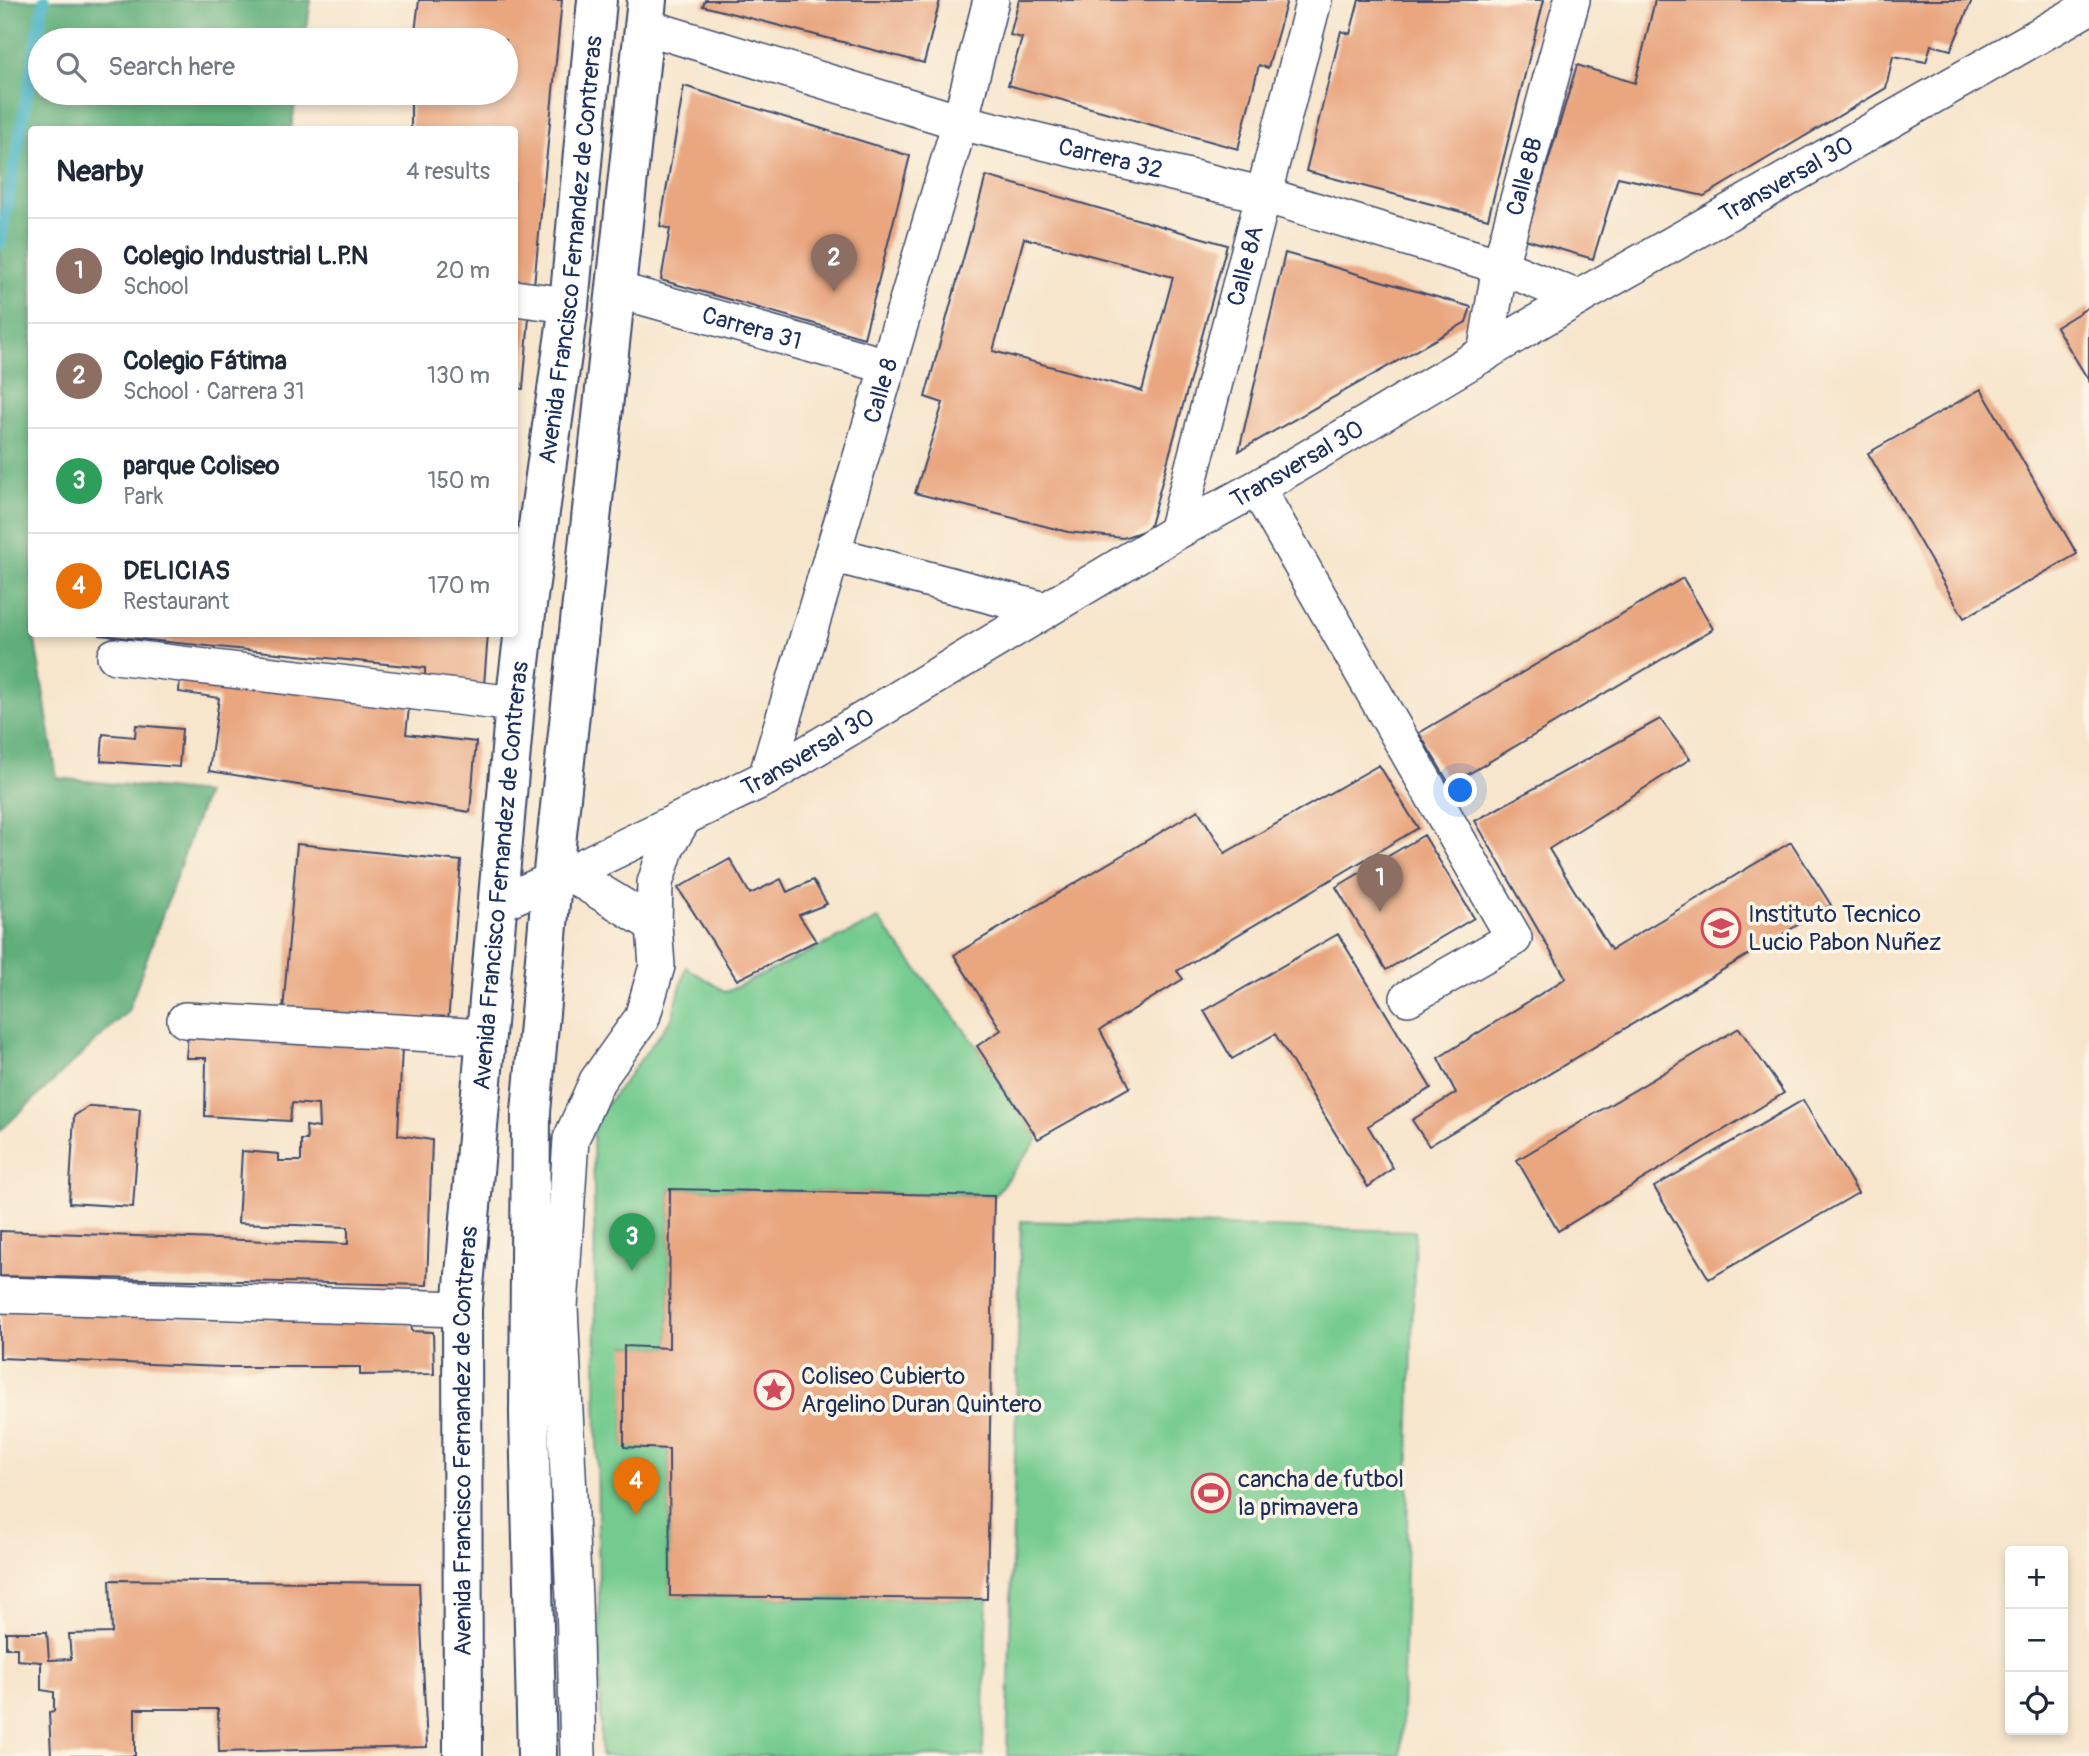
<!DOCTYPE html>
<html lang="en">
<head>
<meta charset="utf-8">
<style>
  body { margin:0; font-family:Pangolin,sans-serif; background:#f6f6f7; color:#1f2937 }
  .controls { position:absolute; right:21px; bottom:21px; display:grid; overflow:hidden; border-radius:7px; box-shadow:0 4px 10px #0003 }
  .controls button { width:63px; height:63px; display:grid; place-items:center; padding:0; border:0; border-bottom:2px solid #e0e1e3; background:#fff; color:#1f2937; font:35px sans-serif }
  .you { position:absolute; left:1461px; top:791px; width:24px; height:24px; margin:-18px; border:5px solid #fff; border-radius:50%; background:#1a73e8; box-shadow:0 0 0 10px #1a73e833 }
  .badge { display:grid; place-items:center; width:46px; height:46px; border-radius:50%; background:#d1495b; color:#fff; font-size:23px; font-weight:700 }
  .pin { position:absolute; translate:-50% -58px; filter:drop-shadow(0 2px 4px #0008) }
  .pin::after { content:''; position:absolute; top:37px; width:24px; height:21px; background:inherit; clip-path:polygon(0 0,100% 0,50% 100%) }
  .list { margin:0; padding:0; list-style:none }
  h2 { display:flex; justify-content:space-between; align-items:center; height:91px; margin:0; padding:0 28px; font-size:30px }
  h2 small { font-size:23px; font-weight:400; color:#747a83 }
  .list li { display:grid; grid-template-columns:46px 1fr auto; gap:21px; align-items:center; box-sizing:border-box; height:105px; padding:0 28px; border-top:2px solid #e0e1e3 }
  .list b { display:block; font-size:26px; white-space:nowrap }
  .list p { margin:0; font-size:23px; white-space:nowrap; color:#747a83 }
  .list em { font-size:23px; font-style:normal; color:#747a83 }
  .icon { flex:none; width:38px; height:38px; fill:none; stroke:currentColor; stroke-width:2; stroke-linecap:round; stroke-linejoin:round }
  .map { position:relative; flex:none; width:2089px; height:1756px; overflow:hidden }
  .search { position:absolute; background:#fff; box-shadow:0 4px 10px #0003; left:28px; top:28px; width:490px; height:77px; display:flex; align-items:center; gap:18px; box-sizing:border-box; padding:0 24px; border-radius:38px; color:#747a83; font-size:26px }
  .panel { position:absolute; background:#fff; box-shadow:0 4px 10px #0003; left:28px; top:126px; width:490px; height:511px; border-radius:7px }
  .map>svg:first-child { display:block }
  .green { fill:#75cb8f; stroke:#487d76; stroke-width:2 }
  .forest { fill:#60af7a; stroke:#3e6f6c; stroke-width:2 }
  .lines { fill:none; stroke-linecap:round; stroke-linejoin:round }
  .stream { stroke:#47b3c4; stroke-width:12 }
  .building { fill:#e9a67f; fill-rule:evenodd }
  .street-casing { stroke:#3c4a6e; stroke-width:38 }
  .primary-casing { stroke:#3c4a6e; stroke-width:42 }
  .street { stroke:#fff; stroke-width:35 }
  .primary { stroke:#fff; stroke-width:38 }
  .labels { text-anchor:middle; stroke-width:7; stroke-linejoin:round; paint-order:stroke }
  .street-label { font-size:24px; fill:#1b2f5e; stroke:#fcf5e5 }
  .poi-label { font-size:24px; fill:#1b2f5e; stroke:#fcf5e5; text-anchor:start }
</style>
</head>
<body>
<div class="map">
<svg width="2089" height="1756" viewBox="0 0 2089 1756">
  <rect width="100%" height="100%" fill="#fcf5e5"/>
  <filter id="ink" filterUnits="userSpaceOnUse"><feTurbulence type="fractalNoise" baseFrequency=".0143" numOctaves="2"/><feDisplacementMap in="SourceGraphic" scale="14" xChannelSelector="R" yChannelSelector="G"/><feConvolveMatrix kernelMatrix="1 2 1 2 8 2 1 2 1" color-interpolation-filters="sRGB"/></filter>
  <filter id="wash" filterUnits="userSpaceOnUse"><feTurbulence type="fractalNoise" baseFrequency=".00686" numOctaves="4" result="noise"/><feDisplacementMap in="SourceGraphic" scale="28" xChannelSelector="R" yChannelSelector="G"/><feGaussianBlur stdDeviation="1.57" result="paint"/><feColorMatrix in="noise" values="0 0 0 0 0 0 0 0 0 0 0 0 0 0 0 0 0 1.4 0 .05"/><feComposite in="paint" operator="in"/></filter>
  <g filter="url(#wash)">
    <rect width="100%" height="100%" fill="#f7e5cc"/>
    <!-- green -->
    <path class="green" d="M878,919L977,1046L1038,1139L994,1196L670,1189L669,1348L625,1346L624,1446L669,1449L670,1596L987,1599L983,1756H601L593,1123L672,1018L686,967L726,992Z
      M1021,1221L1415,1231L1401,1756H1007Z"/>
    <!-- forest -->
    <path class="forest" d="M0,0H311L305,40H40V93H297L291,129L32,130V634H34L57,778L206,793L128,1011L0,1131Z"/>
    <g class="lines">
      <!-- stream -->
      <path class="stream" d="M0,244L44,0"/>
    </g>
    <g id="blocks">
      <!-- building -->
      <path class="building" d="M419,0H562L534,285L514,283V130H411V93H506V40H414Z
        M705,0H940L924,63L703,6Z
        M1019,0H1287L1268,68L1259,65L1238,149L1008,85L1022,38L1010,35Z
        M1359,0H1544L1488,219L1306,171L1341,31L1350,34Z
        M1655,0H1972L1951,50L1931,45L1926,62L1893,56L1886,88L1704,196L1618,177L1593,259L1525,239L1577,65L1635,83Z
        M684,86L910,156L864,338L661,280L670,229L660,226Z
        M986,176L1227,245L1149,529L1123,538L1068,532L915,493L943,403L925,397ZM1024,238L1173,277L1142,391L993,351Z
        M1285,253L1471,307L1466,322L1239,451Z
        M2089,307V381L2056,327Z
        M514,316L529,317L523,389L514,388Z
        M1981,389L2077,554L1964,618L1868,453Z
        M1683,578L1713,629L1450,785L1419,733Z
        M100,634H488L484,685L425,680V668L100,635Z
        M180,677L410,700L406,734L476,742L470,812L209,771L219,698L179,692Z
        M1660,719L1690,759L1549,849L1611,950L1791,842L1831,905L1429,1146L1412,1120L1456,1093L1438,1058L1566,978L1475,821Z
        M136,725L182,729L179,767L101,761L103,734L135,737Z
        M1379,765L1418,828L1177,971L1183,979L1100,1030L1130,1087L1038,1139L977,1046L1001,1030L954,955L1198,810L1225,853Z
        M1424,835L1474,918L1386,970L1336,887Z
        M297,844L461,861L448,1023L283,1011Z
        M730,859L750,894L781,879L787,892L813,880L827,904L799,915L816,941L737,980L678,888Z
        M1338,934L1431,1088L1368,1126L1393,1168L1368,1187L1275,1034L1232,1059L1204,1011Z
        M1739,1028L1784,1093L1558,1231L1517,1160Z
        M188,1034L402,1047L398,1135L432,1140L427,1285L0,1276V1231L348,1244V1227L238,1223L242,1151L279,1154V1161H301V1140H307L306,1126L319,1128L318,1105L292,1103L290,1121L205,1116L206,1058H186Z
        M1803,1100L1858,1193L1709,1279L1654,1187Z
        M89,1106L140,1109L133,1207L69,1203L74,1116Z
        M670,1189L994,1196L987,1599L670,1596L669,1449L624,1447V1346L669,1348Z
        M0,1311L411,1323L412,1331L433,1332L434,1374L360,1375V1367H223L0,1358Z
        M110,1580L419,1583L427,1747L219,1752L218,1709H135V1756H51L49,1712L54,1711V1692L41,1690V1662L17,1660V1648H6V1632H47L49,1660L71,1659L69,1634L112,1633Z"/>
    </g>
  </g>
  <g filter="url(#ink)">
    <use href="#blocks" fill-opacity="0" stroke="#3c4a6e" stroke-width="2"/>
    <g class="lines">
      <defs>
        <g id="street">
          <path id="s1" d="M643,26L960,122L1264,195L1500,266L1578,298"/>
          <path id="s2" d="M617,290L887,366"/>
          <path d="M514,298L569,305"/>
          <path id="s3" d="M1485,354L1500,266L1572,0"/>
          <path d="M1257,488L1514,938L1408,998"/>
          <path id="s4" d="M1176,532L1314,0"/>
          <path d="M832,554L1045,610"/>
          <path d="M115,656L515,704"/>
          <path id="s5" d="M766,778L960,122L991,0"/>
          <path d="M569,873L654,925"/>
          <path id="s6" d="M497,904L569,873L766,778L1176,532L1257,488L1578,298L2089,7"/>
          <path d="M185,1020L485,1037"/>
          <path d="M0,1295L462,1309"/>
          <path d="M578,1756L574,1599L560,1307L571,1139L597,1081L642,1018L657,966L654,925L655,883L667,846L684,818"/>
        </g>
        <g id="primary">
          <path id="s7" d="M463,1756L462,1309L515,704L528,597L569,305L597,0"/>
          <path d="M537,1756L529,1414L531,1112L552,881L647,0"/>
        </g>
      </defs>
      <!-- street casing -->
      <use href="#street" class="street-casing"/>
      <!-- primary casing -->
      <use href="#primary" class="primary-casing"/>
      <!-- street -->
      <use href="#street" class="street"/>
      <!-- primary -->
      <use href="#primary" class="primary"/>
    </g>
  </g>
  <!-- icons -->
  <defs>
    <symbol id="university-ring" viewBox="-11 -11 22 22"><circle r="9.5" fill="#fcf5e5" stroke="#d1495b" stroke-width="1.5"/><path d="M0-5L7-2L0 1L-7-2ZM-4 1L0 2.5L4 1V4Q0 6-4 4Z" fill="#d1495b"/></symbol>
    <symbol id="sight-ring" viewBox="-11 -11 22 22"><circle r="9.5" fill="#fcf5e5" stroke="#d1495b" stroke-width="1.5"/><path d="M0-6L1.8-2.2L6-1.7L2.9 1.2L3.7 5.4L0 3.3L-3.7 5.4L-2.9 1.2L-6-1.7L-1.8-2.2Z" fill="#d1495b"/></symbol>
    <symbol id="stadium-ring" viewBox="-11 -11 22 22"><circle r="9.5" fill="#fcf5e5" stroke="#d1495b" stroke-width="1.5"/><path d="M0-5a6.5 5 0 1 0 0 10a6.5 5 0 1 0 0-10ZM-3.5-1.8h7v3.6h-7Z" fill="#d1495b"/></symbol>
  </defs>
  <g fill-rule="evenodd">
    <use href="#university-ring" x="1699" y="906" width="44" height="44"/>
    <use href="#sight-ring" x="752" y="1368" width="44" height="44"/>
    <use href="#stadium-ring" x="1189" y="1471" width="44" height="44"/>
  </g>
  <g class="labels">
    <!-- street labels -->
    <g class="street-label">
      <text dy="8" stroke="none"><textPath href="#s1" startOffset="486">Carrera 32</textPath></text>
      <text dy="8" stroke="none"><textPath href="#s3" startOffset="182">Calle 8B</textPath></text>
      <text dy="8" stroke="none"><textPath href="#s6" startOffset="1480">Transversal 30</textPath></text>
      <text dy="8" stroke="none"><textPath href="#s7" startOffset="1512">Avenida Francisco Fernandez de Contreras</textPath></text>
      <text dy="8" stroke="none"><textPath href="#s4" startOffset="275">Calle 8A</textPath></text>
      <text dy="8" stroke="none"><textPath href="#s2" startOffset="140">Carrera 31</textPath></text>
      <text dy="8" stroke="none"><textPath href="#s5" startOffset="404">Calle 8</textPath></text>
      <text dy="8" stroke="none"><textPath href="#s6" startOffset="914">Transversal 30</textPath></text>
      <text dy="8" stroke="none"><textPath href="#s6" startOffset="346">Transversal 30</textPath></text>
      <text dy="8" stroke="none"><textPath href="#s7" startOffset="882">Avenida Francisco Fernandez de Contreras</textPath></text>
      <text dy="8" stroke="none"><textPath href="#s7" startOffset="315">Avenida Francisco Fernandez de Contreras</textPath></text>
    </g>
    <!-- poi labels -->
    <g class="poi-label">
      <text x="1748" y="922">Instituto Tecnico<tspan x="1748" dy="28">Lucio Pabon Nuñez</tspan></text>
      <text x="801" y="1384">Coliseo Cubierto<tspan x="801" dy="28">Argelino Duran Quintero</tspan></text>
      <text x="1238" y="1487">cancha de futbol<tspan x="1238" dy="28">la primavera</tspan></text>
    </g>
  </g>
</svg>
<div class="controls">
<button>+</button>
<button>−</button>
<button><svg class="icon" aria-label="locate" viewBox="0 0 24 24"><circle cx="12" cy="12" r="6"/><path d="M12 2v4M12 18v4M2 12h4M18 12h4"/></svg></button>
</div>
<div class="you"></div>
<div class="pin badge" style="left:1380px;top:912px;background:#8d6e63">1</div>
<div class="pin badge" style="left:834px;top:292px;background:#8d6e63">2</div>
<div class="pin badge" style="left:632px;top:1271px;background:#2e9e5b">3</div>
<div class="pin badge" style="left:636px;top:1515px;background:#e8710a">4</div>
<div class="search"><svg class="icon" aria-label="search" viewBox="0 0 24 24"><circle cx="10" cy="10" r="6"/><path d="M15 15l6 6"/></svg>Search here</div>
<section class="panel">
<h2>Nearby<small>4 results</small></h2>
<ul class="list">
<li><span class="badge" style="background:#8d6e63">1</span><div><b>Colegio Industrial L.P.N</b><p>School</p></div><em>20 m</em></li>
<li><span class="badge" style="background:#8d6e63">2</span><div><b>Colegio Fátima</b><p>School · Carrera 31</p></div><em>130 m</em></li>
<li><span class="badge" style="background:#2e9e5b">3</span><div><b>parque Coliseo</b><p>Park</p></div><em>150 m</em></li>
<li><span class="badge" style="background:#e8710a">4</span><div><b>DELICIAS</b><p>Restaurant</p></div><em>170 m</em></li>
</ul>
</section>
</div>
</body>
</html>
